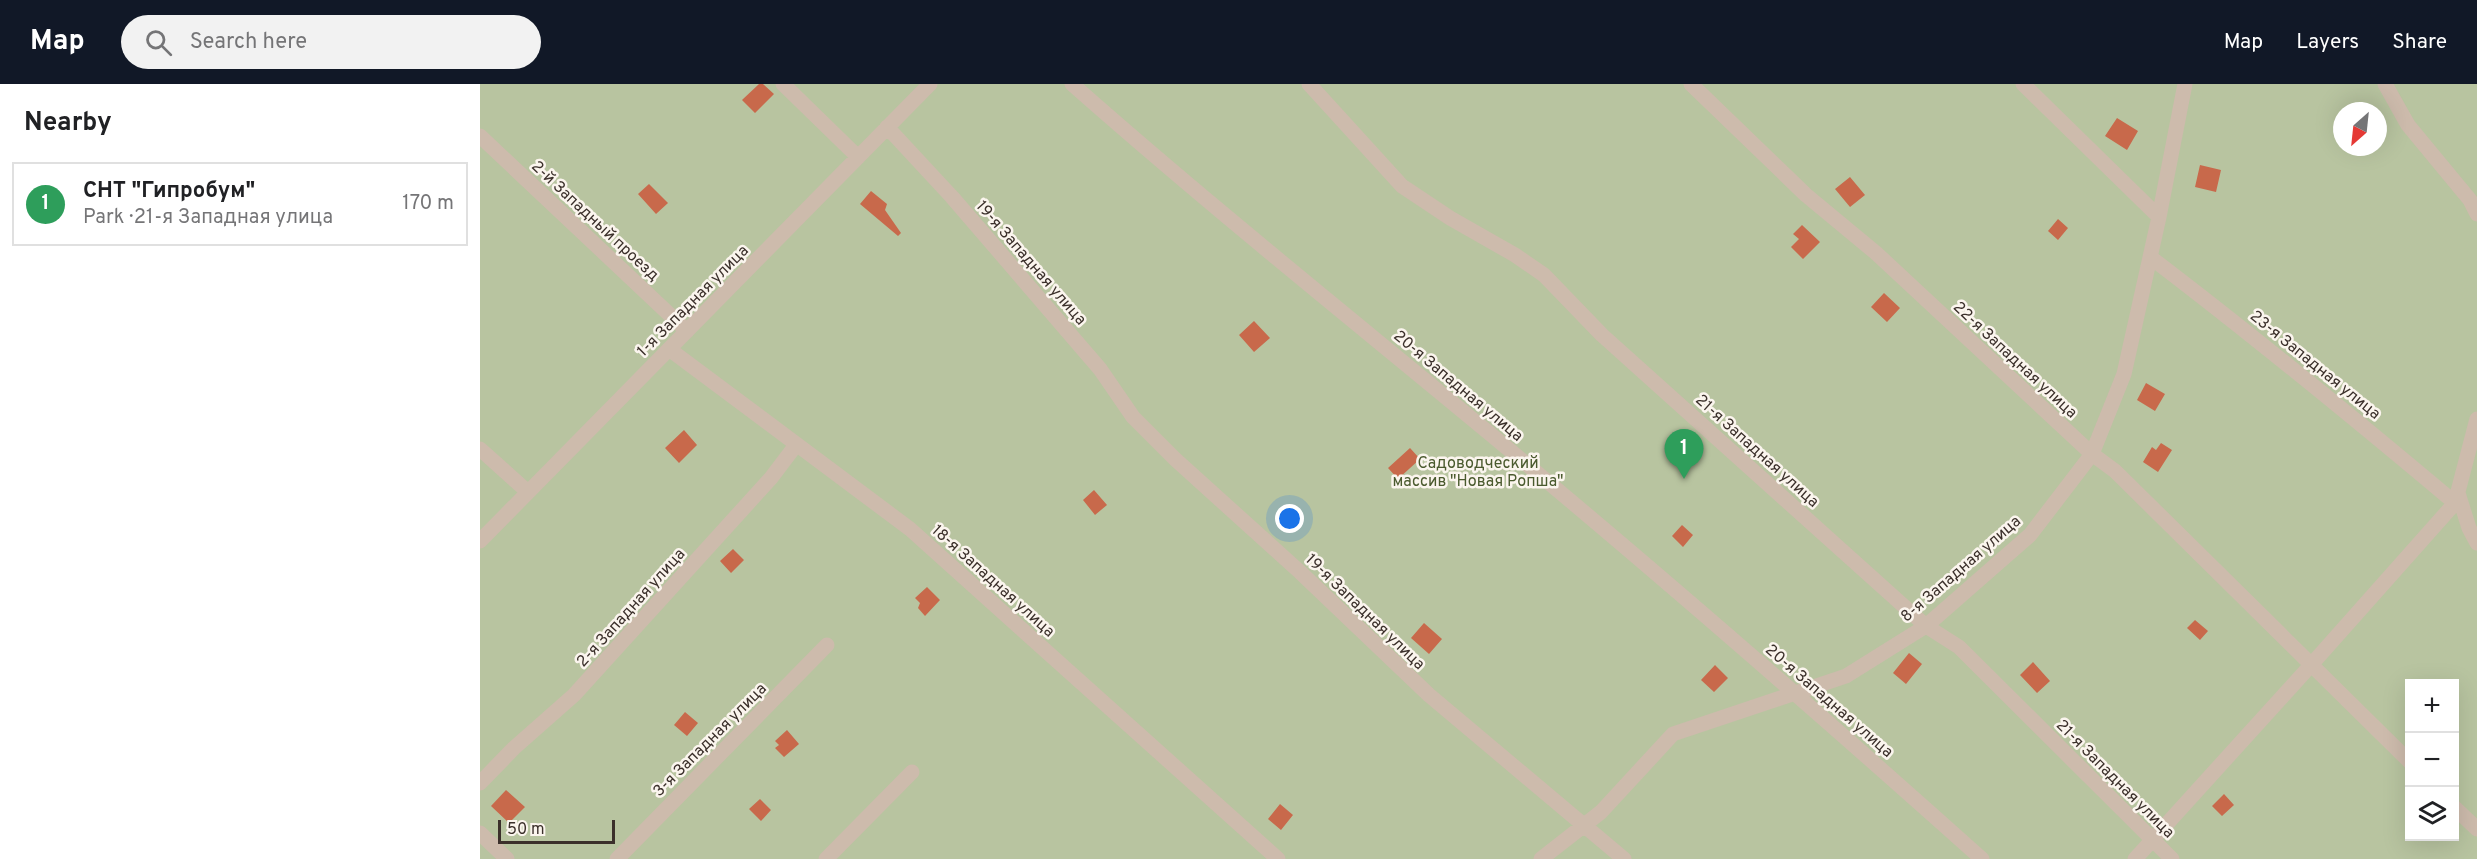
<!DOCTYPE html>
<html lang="en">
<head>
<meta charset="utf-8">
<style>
  body { margin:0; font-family:Overpass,sans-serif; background:#f2f2f2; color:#202124 }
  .controls { position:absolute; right:18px; bottom:18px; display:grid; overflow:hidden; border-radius:0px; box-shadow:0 6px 24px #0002 }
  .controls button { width:54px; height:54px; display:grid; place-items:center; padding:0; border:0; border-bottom:2px solid #e0e0e0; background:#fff; color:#202124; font:30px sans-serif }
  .compass { position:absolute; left:1853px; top:18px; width:54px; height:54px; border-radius:50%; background:#fff; box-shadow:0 6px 24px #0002; rotate:207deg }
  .scale { position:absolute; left:18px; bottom:15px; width:117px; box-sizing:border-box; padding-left:6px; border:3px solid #3b302b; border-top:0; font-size:16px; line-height:21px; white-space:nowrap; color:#3b302b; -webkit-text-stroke:4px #fbf5ee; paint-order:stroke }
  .you { position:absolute; left:810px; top:435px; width:21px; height:21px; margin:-15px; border:4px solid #fff; border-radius:50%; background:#1a73e8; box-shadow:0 0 0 9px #1a73e833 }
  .badge { display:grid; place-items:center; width:39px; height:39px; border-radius:50%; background:#111827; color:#fff; font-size:20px; font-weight:700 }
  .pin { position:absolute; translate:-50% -50px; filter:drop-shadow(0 2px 3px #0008) }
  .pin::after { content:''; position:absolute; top:32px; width:21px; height:18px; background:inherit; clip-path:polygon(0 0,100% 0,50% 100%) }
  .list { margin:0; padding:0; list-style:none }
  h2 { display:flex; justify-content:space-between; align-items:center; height:78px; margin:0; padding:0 24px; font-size:26px }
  h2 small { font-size:20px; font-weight:400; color:#757577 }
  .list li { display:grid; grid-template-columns:39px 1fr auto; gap:18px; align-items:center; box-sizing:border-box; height:84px; margin:0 12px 12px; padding:0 12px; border:2px solid #e0e0e0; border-radius:0px }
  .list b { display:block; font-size:22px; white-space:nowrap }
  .list p { margin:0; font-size:20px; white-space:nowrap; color:#757577 }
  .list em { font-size:20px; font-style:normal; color:#757577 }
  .icon { flex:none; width:33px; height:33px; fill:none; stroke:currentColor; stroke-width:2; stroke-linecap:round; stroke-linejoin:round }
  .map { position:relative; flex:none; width:1997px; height:775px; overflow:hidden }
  header { display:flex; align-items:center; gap:36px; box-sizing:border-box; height:84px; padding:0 30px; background:#111827; color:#fff }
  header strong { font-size:28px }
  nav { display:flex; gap:33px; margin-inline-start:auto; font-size:21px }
  .search { width:420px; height:54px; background:#f2f2f2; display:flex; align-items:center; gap:15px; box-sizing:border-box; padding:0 21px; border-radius:33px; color:#757577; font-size:22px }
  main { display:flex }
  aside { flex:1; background:#fff }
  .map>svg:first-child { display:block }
  .green { fill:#b8c4a0; fill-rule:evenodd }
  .building { fill:#c8694b }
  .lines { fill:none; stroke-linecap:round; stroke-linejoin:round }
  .minor { stroke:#cdbbac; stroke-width:15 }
  .labels { text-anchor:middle; stroke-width:5; stroke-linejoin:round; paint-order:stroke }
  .street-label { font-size:16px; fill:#3b302b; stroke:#fbf5ee }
  .park-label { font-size:16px; fill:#4a5a2e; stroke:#fbf5ee }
</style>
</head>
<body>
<header>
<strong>Map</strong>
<div class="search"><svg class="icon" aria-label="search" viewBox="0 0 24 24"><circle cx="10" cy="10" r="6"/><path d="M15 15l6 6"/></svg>Search here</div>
<nav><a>Map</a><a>Layers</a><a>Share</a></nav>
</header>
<main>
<aside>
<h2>Nearby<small></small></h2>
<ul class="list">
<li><span class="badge" style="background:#2e9e5b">1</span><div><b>СНТ &quot;Гипробум&quot;</b><p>Park · 21-я Западная улица</p></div><em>170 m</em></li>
</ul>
</aside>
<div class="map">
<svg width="1997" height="775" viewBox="0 0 1997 775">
  <rect width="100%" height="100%" fill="#f4ebe1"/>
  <!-- green -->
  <path class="green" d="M0,0H1997V775H0ZM1862,27H1898V63H1862ZM1930,600H1974V752H1930Z"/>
  <!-- building -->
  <path class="building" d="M279,0H283L294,10L275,29L262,16Z
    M1637,34L1658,47L1647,66L1625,52Z
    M1720,81L1741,86L1736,108L1715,103Z
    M1370,93L1385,111L1370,123L1355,105Z
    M169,100L188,119L176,130L158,110Z
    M391,107L407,120L405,126L421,149L418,152L380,120Z
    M1578,135L1588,144L1578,156L1568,147Z
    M1322,141L1340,158L1323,175L1311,163L1319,155L1313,150Z
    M1404,209L1420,224L1407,238L1391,223Z
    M774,237L790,254L774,268L759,251Z
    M1666,299L1685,310L1675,327L1657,316Z
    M204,346L217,361L199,379L185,364Z
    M1681,359L1692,366L1678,388L1663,378L1672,363L1676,366Z
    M930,364L940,375L918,395L908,384Z
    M614,406L627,421L615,431L603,416Z
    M1202,441L1213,451L1203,463L1192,452Z
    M253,465L264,476L251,489L240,477Z
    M447,503L460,516L445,532L438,524L440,519L435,514Z
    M1715,536L1728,547L1720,556L1707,544Z
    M944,539L962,555L949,570L931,554Z
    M1429,569L1442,580L1426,600L1413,589Z
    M1553,578L1570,597L1557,609L1540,591Z
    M1235,581L1248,594L1234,608L1221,596Z
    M205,628L218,639L207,652L194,641Z
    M307,646L319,660L304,673L295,664L299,661L295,657Z
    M26,706L45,723L29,739L11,722Z
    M1744,710L1754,721L1742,732L1732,722Z
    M280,715L291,726L281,737L269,725Z
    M800,720L813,731L801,746L788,735Z"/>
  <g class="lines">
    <!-- minor -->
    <path class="minor" d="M303,0L378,73
      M592,0C739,130 893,252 1044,378C1199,507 1351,640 1502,775
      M829,0L922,102L970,134L1035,171L1064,191L1122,251L1446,542L1479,563L1692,775
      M1211,0L1326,111L1396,169L1612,370L1635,387L1930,678
      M1543,0L1679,133
      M1905,0L1928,41L1990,116L1997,130
      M407,43L472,113L620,285L653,333L695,375L820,488L949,611L1144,775
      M0,52L207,247
      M1670,173C1774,252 1875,335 1975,419
      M189,265L430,445L798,775
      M0,365L48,408
      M1978,409L1989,444L1997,459
      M0,457L450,0
      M0,699L34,664L94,611L291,394L316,361
      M1974,723L1997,745
      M0,749L27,775
      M137,775L347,561
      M346,775L432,688
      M1061,775L1121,728L1193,650L1366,592L1446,542L1550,451L1612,370L1644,290L1679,133L1705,0
      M1655,775L1831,581L1975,419L1997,335"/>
  </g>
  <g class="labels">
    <!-- street labels -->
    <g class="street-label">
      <text transform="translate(116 136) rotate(43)" y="6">2-й Западный проезд</text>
      <text transform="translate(552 178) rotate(49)" y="6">19-я Западная улица</text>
      <text transform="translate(212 216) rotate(-45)" y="6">1-я Западная улица</text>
      <text transform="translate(1536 275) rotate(43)" y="6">22-я Западная улица</text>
      <text transform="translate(1836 280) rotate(39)" y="6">23-я Западная улица</text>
      <text transform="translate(979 301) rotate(40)" y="6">20-я Западная улица</text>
      <text transform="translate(1278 366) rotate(42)" y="6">21-я Западная улица</text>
      <text transform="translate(1480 484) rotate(-41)" y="6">8-я Западная улица</text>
      <text transform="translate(514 496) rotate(42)" y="6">18-я Западная улица</text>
      <text transform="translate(150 523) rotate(-48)" y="6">2-я Западная улица</text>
      <text transform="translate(886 527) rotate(44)" y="6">19-я Западная улица</text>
      <text transform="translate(1350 616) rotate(41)" y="6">20-я Западная улица</text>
      <text transform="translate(229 655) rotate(-45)" y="6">3-я Западная улица</text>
      <text transform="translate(1636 694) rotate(45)" y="6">21-я Западная улица</text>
    </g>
    <!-- park labels -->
    <g class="park-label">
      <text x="998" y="384">Садоводческий<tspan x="998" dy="18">массив "Новая Ропша"</tspan></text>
    </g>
  </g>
</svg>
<div class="controls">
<button>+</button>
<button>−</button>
<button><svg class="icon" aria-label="layers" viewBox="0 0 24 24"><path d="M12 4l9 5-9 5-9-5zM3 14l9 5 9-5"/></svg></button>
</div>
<svg class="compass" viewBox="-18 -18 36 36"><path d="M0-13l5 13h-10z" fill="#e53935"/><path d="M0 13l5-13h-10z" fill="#757577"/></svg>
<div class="scale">50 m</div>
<div class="you"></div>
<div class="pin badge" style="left:1204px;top:395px;background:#2e9e5b">1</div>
</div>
</main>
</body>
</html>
